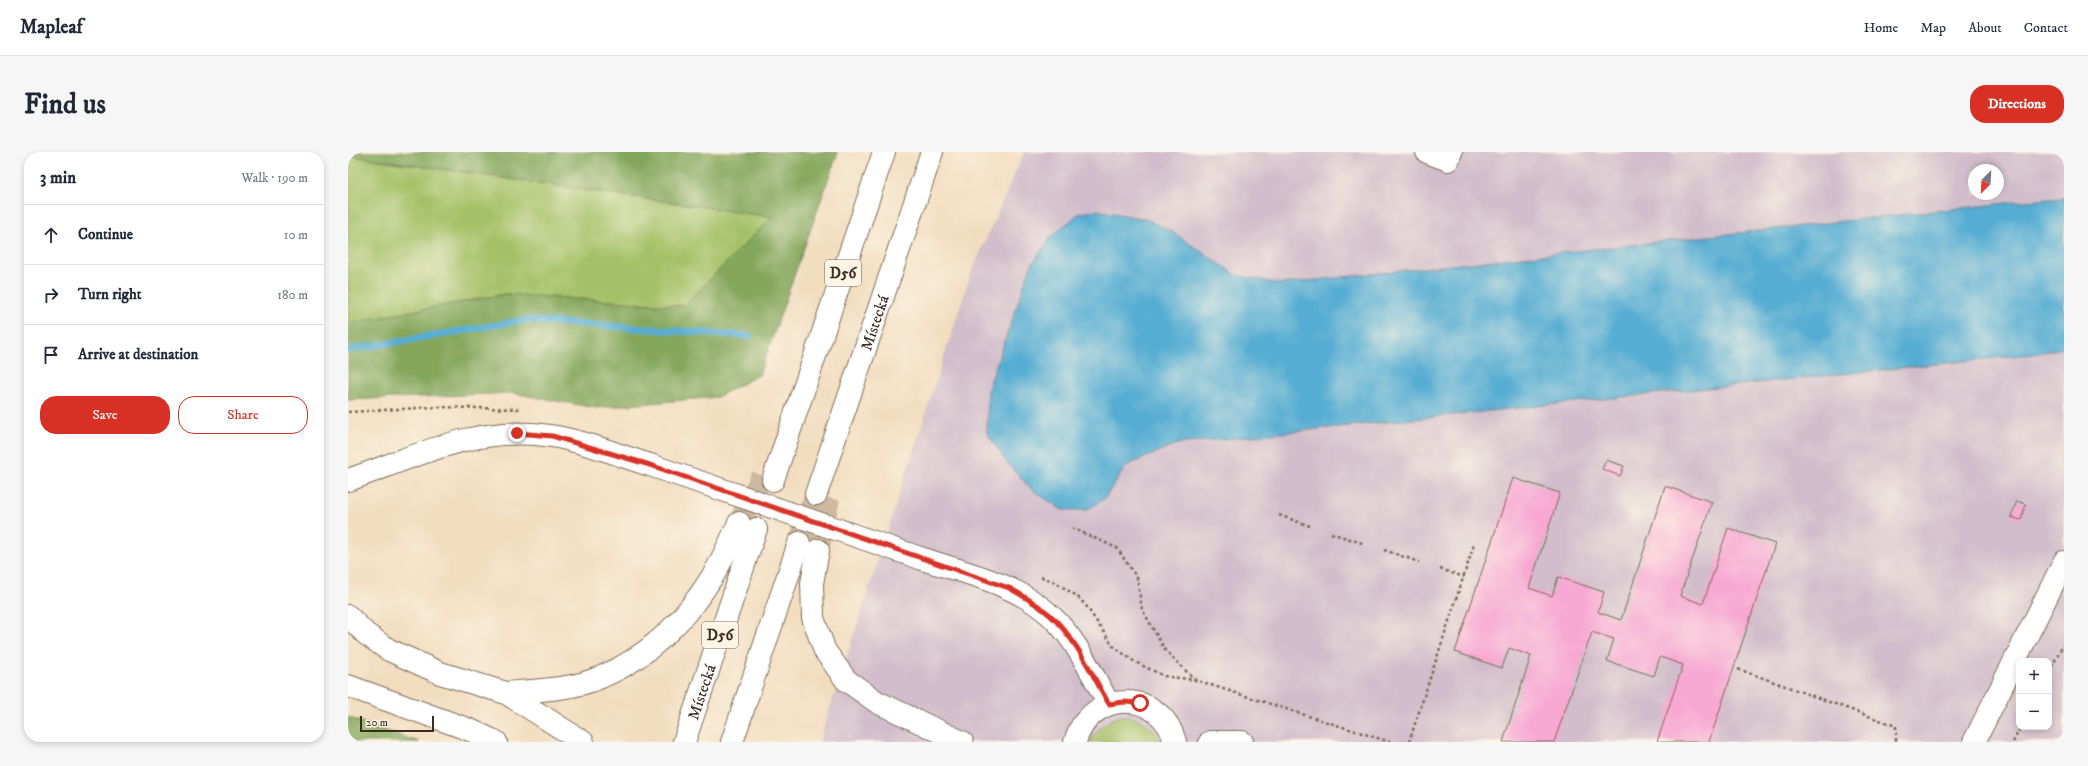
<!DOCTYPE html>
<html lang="en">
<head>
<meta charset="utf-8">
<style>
  body { margin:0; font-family:"IM FELL DW Pica",serif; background:#f6f6f7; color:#1f2937 }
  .controls { position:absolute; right:12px; bottom:12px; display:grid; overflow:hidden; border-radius:8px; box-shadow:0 2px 6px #0003 }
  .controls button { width:36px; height:36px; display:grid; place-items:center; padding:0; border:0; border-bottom:1px solid #e0e1e3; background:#fff; color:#1f2937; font:20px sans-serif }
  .compass { position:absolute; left:1620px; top:12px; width:36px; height:36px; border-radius:50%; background:#fff; box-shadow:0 2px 6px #0003; rotate:204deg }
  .scale { position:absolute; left:12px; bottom:10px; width:74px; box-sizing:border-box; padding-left:4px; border:2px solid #3b2a1e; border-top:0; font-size:11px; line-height:14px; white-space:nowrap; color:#3b2a1e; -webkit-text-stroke:3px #fcf5e5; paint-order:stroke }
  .stop { position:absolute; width:12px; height:12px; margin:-9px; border:3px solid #d93025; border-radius:50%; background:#fff }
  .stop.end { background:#d93025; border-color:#fff; box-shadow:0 1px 4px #0008 }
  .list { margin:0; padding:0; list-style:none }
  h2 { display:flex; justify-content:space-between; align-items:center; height:52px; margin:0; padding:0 16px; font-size:17px }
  h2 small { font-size:13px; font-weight:400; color:#747a83 }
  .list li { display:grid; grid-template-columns:26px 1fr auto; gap:12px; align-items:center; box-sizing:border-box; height:60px; padding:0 16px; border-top:1px solid #e0e1e3 }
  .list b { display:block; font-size:15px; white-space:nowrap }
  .list em { font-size:13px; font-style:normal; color:#747a83 }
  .actions { display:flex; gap:8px; padding:12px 16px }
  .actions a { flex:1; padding:9px 0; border:1px solid #d93025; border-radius:16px; text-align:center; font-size:14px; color:#d93025 }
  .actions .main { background:#d93025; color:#fff }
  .icon { flex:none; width:22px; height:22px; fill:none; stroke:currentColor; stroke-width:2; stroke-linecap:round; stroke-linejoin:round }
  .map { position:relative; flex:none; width:1716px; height:590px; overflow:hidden; border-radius:16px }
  header { display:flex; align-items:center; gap:24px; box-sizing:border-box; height:56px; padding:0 20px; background:#fff; border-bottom:1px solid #e0e1e3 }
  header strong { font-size:19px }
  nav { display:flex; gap:22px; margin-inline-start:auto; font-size:14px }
  .intro { display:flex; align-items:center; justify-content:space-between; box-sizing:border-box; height:96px; padding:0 24px }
  h1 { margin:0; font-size:28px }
  .button { padding:10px 18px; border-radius:16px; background:#d93025; color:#fff; font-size:14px; font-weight:700 }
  main { display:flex; gap:24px; padding:0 24px }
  aside { flex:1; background:#fff; border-radius:16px; box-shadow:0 2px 6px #0003 }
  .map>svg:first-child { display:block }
  .industrial { fill:#d1bdcb; fill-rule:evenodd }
  .green { fill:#a5c168; stroke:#707643 }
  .forest { fill:#84a75c; stroke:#60683d }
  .water { fill:#57add3; stroke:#496c78 }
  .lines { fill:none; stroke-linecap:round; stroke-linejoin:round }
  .stream { stroke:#57add3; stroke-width:7 }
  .building { fill:#f7a8d3 }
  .highway-tunnel { stroke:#cdb99f; stroke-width:22; stroke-dasharray:22 11; stroke-linecap:butt }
  .minor-casing { stroke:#7b6956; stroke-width:24 }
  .highway-casing { stroke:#7b6956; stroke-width:24 }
  .path { stroke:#7b6956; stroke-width:2.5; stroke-dasharray:3 3; stroke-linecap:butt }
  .minor { stroke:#fff; stroke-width:22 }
  .highway { stroke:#fff; stroke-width:22 }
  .minor-bridge-casing { stroke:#7b6956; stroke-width:24; stroke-linecap:butt }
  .minor-bridge { stroke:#fff; stroke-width:22 }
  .route { stroke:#d93025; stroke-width:5 }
  .labels { text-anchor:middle; stroke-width:4; stroke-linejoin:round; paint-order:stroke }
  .shield { fill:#fcf5e5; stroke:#75675a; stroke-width:1 }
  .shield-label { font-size:15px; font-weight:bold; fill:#3b2a1e }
  .street-label { font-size:16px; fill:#3b2a1e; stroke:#fcf5e5 }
</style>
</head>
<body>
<header>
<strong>Mapleaf</strong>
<nav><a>Home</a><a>Map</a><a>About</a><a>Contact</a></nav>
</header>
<div class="intro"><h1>Find us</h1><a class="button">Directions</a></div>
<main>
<aside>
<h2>3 min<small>Walk · 190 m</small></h2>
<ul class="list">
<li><svg class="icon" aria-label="ahead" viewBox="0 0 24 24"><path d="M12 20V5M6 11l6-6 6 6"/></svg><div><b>Continue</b></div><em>10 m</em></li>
<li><svg class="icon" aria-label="right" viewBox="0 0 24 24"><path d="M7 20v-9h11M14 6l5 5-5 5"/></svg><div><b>Turn right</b></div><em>180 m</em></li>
<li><svg class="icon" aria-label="arrive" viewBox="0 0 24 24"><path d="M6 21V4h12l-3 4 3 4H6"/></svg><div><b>Arrive at destination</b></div></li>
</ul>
<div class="actions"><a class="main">Save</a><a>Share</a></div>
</aside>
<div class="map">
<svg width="1716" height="590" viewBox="0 0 1716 590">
  <rect width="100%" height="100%" fill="#fcf5e5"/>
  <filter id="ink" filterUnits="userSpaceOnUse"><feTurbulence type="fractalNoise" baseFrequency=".025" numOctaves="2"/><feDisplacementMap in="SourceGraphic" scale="8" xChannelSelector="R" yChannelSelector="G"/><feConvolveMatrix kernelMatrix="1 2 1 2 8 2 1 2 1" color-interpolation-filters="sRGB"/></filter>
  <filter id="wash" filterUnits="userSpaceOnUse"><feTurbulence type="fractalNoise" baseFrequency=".012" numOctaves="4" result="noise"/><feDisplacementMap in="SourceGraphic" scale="16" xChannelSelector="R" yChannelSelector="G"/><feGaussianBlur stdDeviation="0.9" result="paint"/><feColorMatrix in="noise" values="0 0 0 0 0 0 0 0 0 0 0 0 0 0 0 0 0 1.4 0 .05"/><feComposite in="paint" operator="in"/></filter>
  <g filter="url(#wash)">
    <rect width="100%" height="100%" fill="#f2ddbf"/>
    <!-- industrial -->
    <path class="industrial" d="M676,0H1716V590H471L622,124ZM1626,18H1650V42H1626ZM1671,509H1701V575H1671Z"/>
    <!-- green -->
    <path class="green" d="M0,1L4,4L424,65L335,154L157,142L0,171Z
      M774,564C792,566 806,573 812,590H742C749,575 759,568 774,564Z"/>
    <!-- forest -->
    <path class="forest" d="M0,0H490L411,223L369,245L248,256L164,241L0,248V171L157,142L335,154L424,65L4,4Z
      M0,565L71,590H0Z"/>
    <!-- water -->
    <path class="water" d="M1716,46V196L1684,202L828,292L778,314L757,346L739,358H714L683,337L657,308L639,281L640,237L682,116L702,86L730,62L748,58L798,67L824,80L888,123L933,132L1676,49Z"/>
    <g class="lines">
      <!-- stream -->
      <path class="stream" d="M0,198L177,168L401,184"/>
    </g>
    <g id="blocks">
      <!-- building -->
      <path class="building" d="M1258,308L1276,314L1272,324L1254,317Z
        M1165,326L1212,341L1181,436L1204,444L1210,425L1256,440L1250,460L1273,468L1317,334L1364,350L1332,444L1355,452L1380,376L1427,392L1361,590H1309L1335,513L1312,505L1306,524L1259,509L1266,487L1244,480L1206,590H1155L1183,504L1161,496L1154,516L1107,500Z
        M1669,349L1678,352L1673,368L1663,365Z"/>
    </g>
  </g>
  <g filter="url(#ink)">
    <use href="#blocks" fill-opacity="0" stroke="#7b6956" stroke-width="1"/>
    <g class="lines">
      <!-- highway-tunnel -->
      <path class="highway-tunnel" d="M391,371L414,324
        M451,391L468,342
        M470,398L481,346"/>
      <defs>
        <path id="minor" d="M1079,0L1100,8L1103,0
          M0,328C67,305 129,272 203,284C236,289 270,303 302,313
          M572,406C617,421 667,431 702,463C728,486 744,523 761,552
          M0,534L122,578L148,590
          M727,590C742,537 813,536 827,590
          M862,590H894
          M1626,590L1716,410"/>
        <g id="highway">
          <path d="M425,328L536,0"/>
          <path id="s1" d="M468,342L584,0"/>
          <path d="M470,398L464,431L465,466L477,499L498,528L529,550L614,590"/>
          <path d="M0,464L18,482L41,498L92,521L158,541L235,590"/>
          <path d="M158,541C189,538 224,538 253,525C301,505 339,466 366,422C375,406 383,388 391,371"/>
          <path id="s2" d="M336,590L408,377"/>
          <path d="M384,590L451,391"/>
        </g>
      </defs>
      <!-- minor casing -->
      <use href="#minor" class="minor-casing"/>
      <!-- highway casing -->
      <use href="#highway" class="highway-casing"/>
      <!-- path -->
      <path class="path" d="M0,260L87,255L171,257
        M931,363L965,375
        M724,376L769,396L789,426L794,457L817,498L846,527
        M983,381L1017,392
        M1036,398L1071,410
        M1092,417L1116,425
        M693,425L705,429L729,444L739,455L765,494L787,510L816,524L847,528L1042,590
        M1390,517L1548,574V590
        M1701,520L1716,491
        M1061,590L1126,393
        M1665,590L1673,575"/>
      <!-- minor -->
      <use href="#minor" class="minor"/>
      <!-- highway -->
      <use href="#highway" class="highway"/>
      <defs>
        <path id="minor-bridge" d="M302,313L572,406"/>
      </defs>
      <!-- minor-bridge casing -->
      <use href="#minor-bridge" class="minor-bridge-casing"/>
      <!-- minor-bridge -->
      <use href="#minor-bridge" class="minor-bridge"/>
    </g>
  </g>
  <g class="lines" filter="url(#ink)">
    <!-- route -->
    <path class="route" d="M169,281L204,284L302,313L661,436C676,444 689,452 702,463C728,486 744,523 761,552L776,550L792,551"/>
  </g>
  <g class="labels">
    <!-- shield labels -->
    <g class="shield">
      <rect x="477" y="108" width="36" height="26" rx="3"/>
      <rect x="354" y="470" width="36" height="26" rx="3"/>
    </g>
    <g class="shield-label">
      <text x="495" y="126">D56</text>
      <text x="372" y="488">D56</text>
    </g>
    <!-- street labels -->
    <g class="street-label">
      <text dy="6" stroke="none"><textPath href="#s1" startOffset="181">Místecká</textPath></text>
      <text dy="6" stroke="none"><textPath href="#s2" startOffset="53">Místecká</textPath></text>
    </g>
  </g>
</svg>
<div class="controls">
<button>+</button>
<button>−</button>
</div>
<svg class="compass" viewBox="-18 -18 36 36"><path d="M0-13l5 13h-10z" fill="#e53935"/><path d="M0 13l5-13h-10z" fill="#747a83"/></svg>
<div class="scale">20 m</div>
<div class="stop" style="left:792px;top:551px"></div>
<div class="stop end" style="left:169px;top:281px"></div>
</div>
</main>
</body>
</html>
